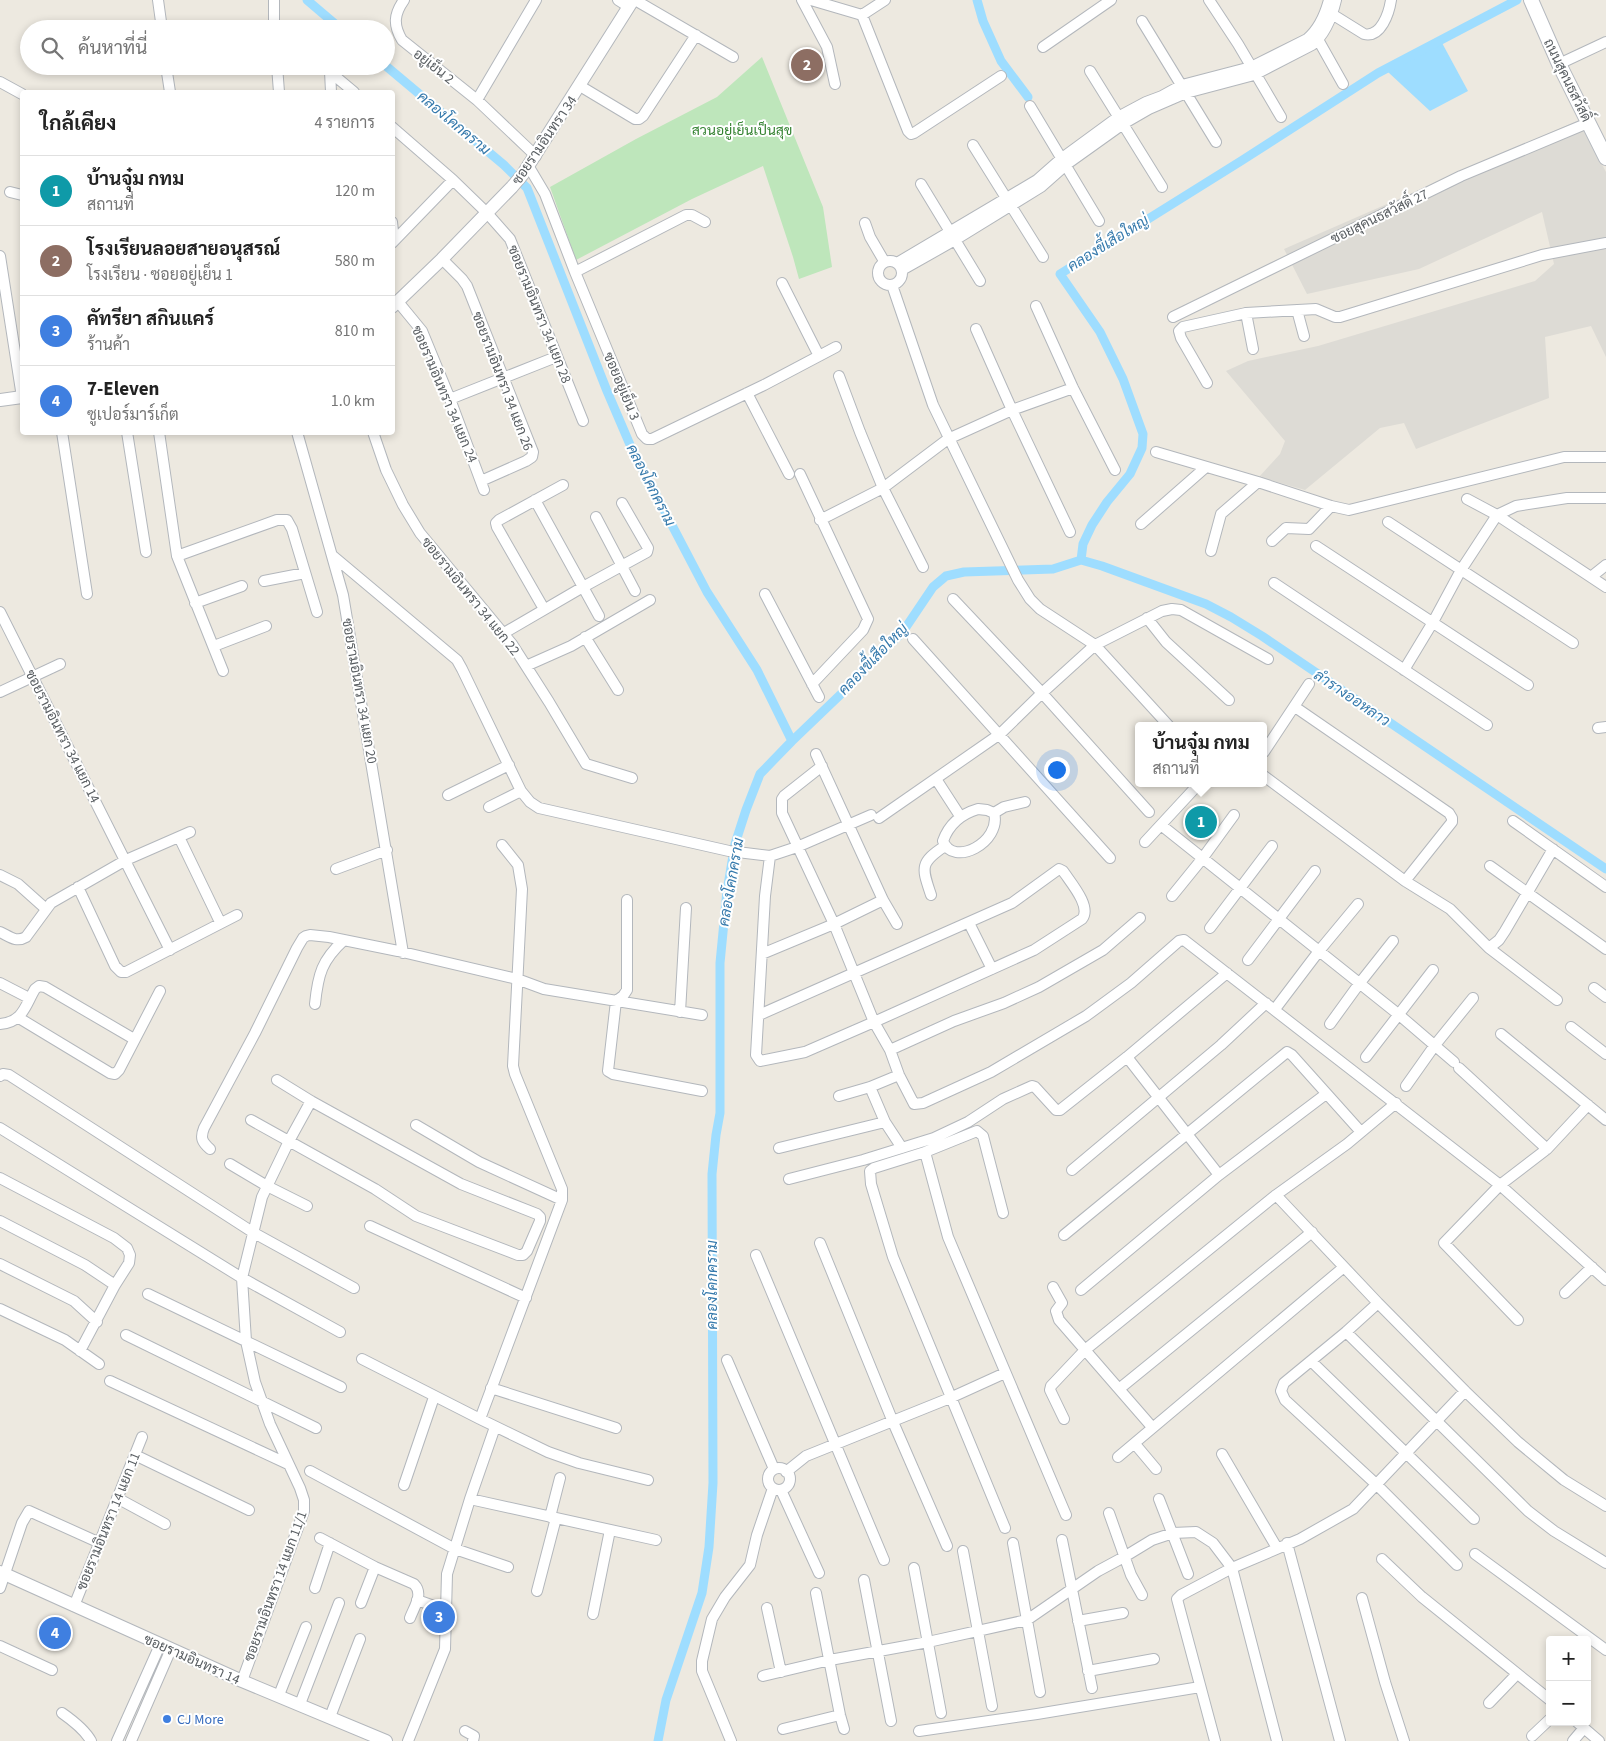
<!DOCTYPE html>
<html lang="th">
<head>
<meta charset="utf-8">
<style>
  body { margin:0; font-family:"Source Sans 3",Sarabun,sans-serif; background:#f2f2f2; color:#222 }
  .controls { position:absolute; right:15px; bottom:15px; display:grid; overflow:hidden; border-radius:5px; box-shadow:0 2px 8px #0003 }
  .controls button { width:45px; height:45px; display:grid; place-items:center; padding:0; border:0; border-bottom:1px solid #e0e0e0; background:#fff; color:#222; font:25px sans-serif }
  .you { position:absolute; left:1056px; top:769px; width:18px; height:18px; margin:-12px; border:4px solid #fff; border-radius:50%; background:#1a73e8; box-shadow:0 0 0 8px #1a73e833 }
  .badge { display:grid; place-items:center; width:32px; height:32px; border-radius:50%; background:#f02325; color:#fff; font-size:16px; font-weight:700 }
  .pin { position:absolute; translate:-50% -50%; border:2px solid #fff; box-shadow:0 1px 5px #0006 }
  .popup { position:absolute; left:1135px; top:722px; width:132px; height:65px; box-sizing:border-box; display:grid; place-content:center; border-radius:5px; background:#fff; filter:drop-shadow(0 1px 4px #0005); font-size:16px; white-space:nowrap; color:#767676 }
  .popup b { font-size:19px; color:#222 }
  .popup::after { content:''; position:absolute; left:50%; top:100%; margin-left:-10px; border:10px solid transparent; border-top-color:#fff }
  .list { margin:0; padding:0; list-style:none }
  h2 { display:flex; justify-content:space-between; align-items:center; height:65px; margin:0; padding:0 20px; font-size:21px }
  h2 small { font-size:16px; font-weight:400; color:#767676 }
  .list li { display:grid; grid-template-columns:32px 1fr auto; gap:15px; align-items:center; box-sizing:border-box; height:70px; padding:0 20px; border-top:1px solid #e0e0e0 }
  .list b { display:block; font-size:19px; white-space:nowrap }
  .list p { margin:0; font-size:16px; white-space:nowrap; color:#767676 }
  .list em { font-size:16px; font-style:normal; color:#767676 }
  .icon { flex:none; width:28px; height:28px; fill:none; stroke:currentColor; stroke-width:2; stroke-linecap:round; stroke-linejoin:round }
  .map { position:relative; flex:none; width:1606px; height:1741px; overflow:hidden }
  .search { position:absolute; background:#fff; box-shadow:0 2px 8px #0003; left:20px; top:20px; width:375px; height:55px; display:flex; align-items:center; gap:12px; box-sizing:border-box; padding:0 18px; border-radius:28px; color:#767676; font-size:19px }
  .panel { position:absolute; background:#fff; box-shadow:0 2px 8px #0003; left:20px; top:90px; width:375px; height:345px; border-radius:5px }
  .map>svg:first-child { display:block }
  .industrial { fill:#dddbd5 }
  .green { fill:#bee6bb }
  .water { fill:#9eddff }
  .lines { fill:none; stroke-linecap:round; stroke-linejoin:round }
  .canal { stroke:#9eddff; stroke-width:9 }
  .minor-casing { stroke:#b3b7bc; stroke-width:12 }
  .tertiary-casing { stroke:#b3b7bc; stroke-width:14 }
  .secondary-casing { stroke:#b4b8be; stroke-width:16 }
  .minor { stroke:#fff; stroke-width:10 }
  .tertiary { stroke:#fff; stroke-width:12 }
  .secondary { stroke:#fff; stroke-width:14 }
  .shop-dot { fill:#3f7fe0; stroke:#fff; stroke-width:2 }
  .labels { text-anchor:middle; stroke-width:4; stroke-linejoin:round; paint-order:stroke }
  .street-label { font-size:14px; fill:#595e62; stroke:#fff }
  .park-label { font-size:14px; fill:#338230; stroke:#fff }
  .shop-label { font-size:14px; fill:#366cbe; stroke:#fff; text-anchor:start }
  .water-label { font-size:15px; font-style:italic; fill:#367aac; stroke:#fff }
</style>
</head>
<body>
<div class="map">
<svg width="1606" height="1741" viewBox="0 0 1606 1741">
  <rect width="100%" height="100%" fill="#ede9e0"/>
  <!-- industrial -->
  <path class="industrial" d="M1579,120L1606,172V357L1591,326L1545,337L1549,398L1416,449L1404,423L1380,428L1305,490L1259,477L1280,454L1285,441L1226,371L1248,361L1318,346L1535,281L1554,264L1542,212L1419,269L1307,294L1284,249Z"/>
  <!-- green -->
  <path class="green" d="M762,57L823,207L832,267L799,279L793,257L763,166L692,199L576,260L550,187L636,139L717,97Z"/>
  <!-- water -->
  <path class="water" d="M1441,41L1468,91L1430,111L1388,72Z"/>
  <g class="lines">
    <!-- canal -->
    <path class="canal" d="M307,0L341,29
      M977,0L983,21L1001,61L1028,97
      M386,66L504,165L527,188L607,391L631,447L707,592L757,670L792,741
      M1081,560L1083,544L1092,525L1107,502L1130,474L1142,448L1143,434L1123,379L1100,332L1060,274L1241,161L1378,73L1517,0
      M1081,560L1102,566L1206,604L1231,617L1262,636L1606,869
      M658,1741L666,1700L702,1593L709,1547L713,1483L712,1174L716,1135L720,1113V963L727,891L735,844L746,810L760,774L792,741L840,695L881,651L902,633L933,587L946,576L964,572L1053,569L1081,560"/>
    <defs>
      <path id="minor" d="M158,0L162,29
        M274,0V29
        M404,0C394,14 393,25 402,40L477,100L536,156
        M618,0L629,7
        M635,0L733,57
        M802,0L827,47L835,84
        M811,0L862,15L885,0
        M1209,0L1238,44L1281,117
        M1327,11L1364,34C1381,38 1389,13 1391,0
        M862,15L908,131L911,134L914,133L1001,76
        M1142,21L1216,142
        M1316,36L1343,84
        M1043,47L1111,0
        M1559,64L1606,42
        M166,66L170,92
        M277,66L279,92
        M323,66L354,92
        M330,71L331,92
        M1090,71L1162,187
        M0,82L22,94
        M580,86L635,119H639L643,116L696,35
        M477,100L536,0
        M1030,106L1099,221
        M392,127L453,180L487,213L510,239L583,421
        M973,145L1043,257
        M529,167L545,194L575,272L642,434L647,439H652L764,385L836,347
        M921,184L980,281
        M10,192L22,195
        M392,222L394,241
        M865,223L870,237L884,261
        M392,243L453,180
        M0,256L22,397
        M442,259L462,279L467,286L533,452L532,457L526,461L481,481
        M878 273a12 12 0 1 1 24 0a12 12 0 1 1-24 0Z
        M897,263L1037,180L1062,158L1118,117L1146,102L1162,96L1182,85L1251,67L1307,39C1319,29 1325,15 1329,0
        M902,270L955,240L1041,187L1067,164L1123,124L1149,109L1186,93L1254,75L1312,45C1326,34 1332,17 1336,0
        M575,272L686,215H692L705,222
        M782,283L819,356
        M892,285L933,405L1018,580L1030,599L1040,609L1095,645L1169,726
        M399,303L422,331L450,399L484,490
        M1036,306L1073,388L1115,470
        M1297,310L1304,336
        M1246,313L1253,349
        M1173,317L1461,176L1588,123
        M976,329L1012,410L1070,532
        M839,376L860,432L883,488L923,567
        M1207,383L1181,338L1179,331L1183,327L1246,313L1316,309L1335,317H1340L1542,255L1606,243
        M747,393L789,474
        M450,399L556,357
        M62,432L87,594
        M127,432L146,552
        M159,432L177,556L223,671
        M297,432L343,595L403,953
        M373,432L386,470L403,505L420,533L512,644L549,702L586,764L632,778
        M1156,452L1258,482L1331,506L1349,510L1564,457H1606
        M800,474L868,619L863,630L812,684
        M1467,499L1497,515L1606,587
        M535,500L599,616
        M596,517L635,591
        M820,520L883,488L948,439L1012,410L1073,388
        M1388,522L1573,643
        M1141,524L1206,467
        M1272,541L1286,528L1309,529L1331,506
        M1316,546L1528,685
        M1211,551L1221,514L1258,482
        M177,556L277,520H287L292,529L317,612
        M333,556L457,660L462,669L521,791L530,802L539,808L729,851L770,856L797,847L871,815
        M1591,577L1606,565
        M264,581L305,573
        M1274,583L1487,725
        M765,594L819,697
        M953,599L1042,693L1149,812
        M195,603L242,586
        M544,609L497,527L496,523L499,520L563,485
        M0,612L170,950
        M1147,618L1166,642L1229,700
        M504,633L583,587L647,552L648,548L622,503
        M585,637L618,690
        M913,639L1110,858
        M214,646L266,626
        M526,666L571,646L650,600
        M1404,670L1433,622L1461,570L1497,515L1516,506L1567,498H1606
        M0,692L60,664
        M1295,707L1449,813L1452,818V822L1405,881
        M1598,728L1606,727
        M1264,752L1309,684
        M816,754L883,900L897,924
        M822,766L784,796L782,799V813L834,924L874,1022L890,1050L899,1075L914,1104L923,1103L991,1072L1086,1016L1131,983L1179,941L1184,940L1500,1185L1606,1280
        M1264,776L1405,881L1450,909L1489,948L1557,1000
        M936,779L960,816
        M448,795L509,765
        M489,807L521,791
        M978,809L987,810L994,813C1002,842 953,868 943,841C949,824 961,814 978,809Z
        M994,813L1004,807L1025,802
        M879,818L1000,734L1042,693L1095,645L1162,611L1172,609L1181,610L1268,659
        M1513,821L1606,887
        M1161,825L1398,1014L1454,1062
        M179,837L220,922
        M1145,842L1195,788
        M1490,866L1606,949
        M336,869L387,850
        M0,875L18,884L46,909
        M78,887L115,966L121,972H126L237,915
        M931,895C922,868 919,863 945,846
        M1172,896L1202,859L1234,815
        M627,900V990L623,996L616,1001L608,1071L613,1074L702,1091
        M969,923L992,969
        M1210,928L1272,846
        M0,932C9,936 16,943 26,937L51,903L126,860L190,832
        M1489,948L1499,940L1505,931L1553,849
        M762,954L834,924L883,900
        M1248,960L1315,871
        M0,983L29,998
        M1594,988L1606,997
        M315,1004C318,974 322,960 344,940
        M1275,1009L1319,951L1358,904
        M680,1012L686,908
        M759,1015L1012,903L1059,869L1063,871C1071,883 1092,907 1082,919L1034,950L874,1022L805,1052L760,1061L756,1055L765,896L770,856
        M19,1018L110,1073L115,1074L119,1070L160,991
        M0,1024C23,1022 25,1006 35,989L39,986L45,987L134,1039
        M1330,1024L1359,984L1393,941
        M1571,1027L1606,1054
        M1501,1034L1606,1120
        M890,1050L954,1021L1004,1003L1039,987L1103,950L1140,918
        M1127,1057L1219,1175
        M1366,1057L1433,970
        M1459,1068L1547,1149
        M0,1076L3,1074L9,1075L254,1233L354,1288
        M1406,1086L1435,1045L1473,998
        M870,1087L885,1122L902,1148
        M839,1096L870,1087L899,1075
        M251,1120L375,1189L416,1216L518,1255H523L527,1251L540,1221V1217L537,1214L461,1184L311,1101L277,1080
        M416,1125L479,1162L562,1200
        M0,1128L242,1278L340,1332
        M779,1148L885,1122
        M210,1149C202,1142 200,1138 204,1128L255,1033L297,948L303,938L306,936L310,935L329,937L398,951L517,979L544,989L702,1015
        M925,1152L948,1237L1066,1515
        M230,1164L267,1186L307,1206
        M1072,1170L1221,1045L1266,1003
        M0,1178L114,1238L127,1248L130,1255L129,1263L115,1285L80,1351
        M789,1179L863,1160L934,1138L968,1122L1003,1099L1032,1086L1035,1087L1056,1110H1060L1127,1057L1227,973
        M1276,1195L1378,1303L1465,1391L1518,1442L1564,1480L1606,1506
        M1003,1213L983,1136L977,1131L925,1152L874,1168L870,1171L871,1184L893,1257L1005,1528
        M0,1221L85,1265L115,1285
        M370,1226L526,1298
        M1064,1235L1287,1052L1292,1055L1361,1132
        M820,1243L893,1422L947,1546
        M756,1255L884,1560
        M0,1264L74,1301L97,1322
        M1053,1287L1062,1303L1056,1311L1059,1320L1152,1427
        M1081,1290L1219,1175L1326,1094
        M1565,1293L1592,1267
        M148,1294L341,1387
        M1378,1303L1346,1332L1284,1383L1281,1391L1285,1400L1377,1485L1457,1565
        M0,1309L65,1340L99,1364
        M1518,1320L1444,1243L1500,1185L1547,1149L1588,1105
        M1346,1332L1528,1511L1554,1531L1606,1563
        M126,1335L316,1428
        M362,1359L480,1419L548,1452L579,1463L648,1480
        M727,1360L774,1469
        M1311,1361L1474,1519
        M110,1381L288,1464
        M491,1388L616,1428
        M1119,1389L1312,1232
        M480,1419L562,1200V1189L515,1074L513,1066L522,889L518,865L502,845
        M1064,1419L1050,1390L1051,1386L1085,1350L1276,1195L1347,1144L1396,1103
        M1135,1444L1156,1469
        M1222,1454L1277,1548
        M135,1455L249,1510
        M1118,1457L1344,1267
        M768 1479a11 11 0 1 1 22 0a11 11 0 1 1-22 0Z
        M310,1471L455,1549L508,1567
        M786,1472L806,1456L950,1398L1005,1373
        M404,1485L434,1397
        M781,1490L819,1573
        M117,1498L165,1524
        M470,1499L656,1540
        M1159,1499L1188,1574
        M1109,1513L1131,1575L1142,1595
        M550,1517L560,1478
        M320,1538L375,1567L414,1584C424,1594 414,1607 410,1618
        M1062,1540L1092,1688
        M1013,1543L1040,1692
        M1287,1543L1340,1741
        M963,1551L992,1706
        M1475,1554L1606,1650
        M1382,1559L1422,1597L1550,1700
        M914,1568L941,1713
        M864,1580L891,1721
        M0,1588L22,1523L29,1511L100,1543
        M315,1588L330,1543
        M537,1591L556,1518
        M816,1593L840,1715L844,1729
        M1362,1598L1385,1682L1404,1741
        M417,1600L445,1610
        M361,1603L375,1567
        M74,1606L142,1437
        M767,1608L781,1672
        M593,1614L610,1530
        M1078,1621L1123,1613
        M0,1646L52,1670
        M1088,1671L1154,1659
        M763,1676L830,1660L928,1642L1027,1620L1098,1571L1124,1557L1152,1540L1173,1533L1196,1532L1213,1543L1232,1568L1277,1741
        M242,1681L304,1511V1500L300,1488L270,1424L255,1382L246,1341L242,1278L262,1197L289,1141L311,1101
        M279,1695L306,1627
        M1489,1703L1517,1674
        M300,1704L339,1603
        M62,1713C72,1720 85,1730 91,1741
        M330,1717L360,1639
        M1577,1722L1599,1741
        M783,1729L840,1715
        M465,1731L474,1736L473,1741
        M919,1731L1037,1714L1200,1687
        M1532,1736L1550,1719
        M117,1741L160,1645
        M131,1741L171,1649
        M408,1741L445,1649L447,1574L470,1499L495,1427
        M731,1741L702,1671V1661L712,1619L725,1597L750,1565L757,1535L773,1488
        M1215,1741L1177,1599L1181,1595L1232,1568L1300,1539L1353,1509L1465,1391
        M1573,1741L1584,1728"/>
      <path id="tertiary" d="M392,307L442,259L512,187L523,174L633,0
        M0,400L22,397
        M0,1572L242,1681L386,1741"/>
      <path id="secondary" d="M1531,0L1559,64L1606,158"/>
    </defs>
    <!-- minor casing -->
    <use href="#minor" class="minor-casing"/>
    <!-- tertiary casing -->
    <use href="#tertiary" class="tertiary-casing"/>
    <!-- secondary casing -->
    <use href="#secondary" class="secondary-casing"/>
    <!-- minor -->
    <use href="#minor" class="minor"/>
    <!-- tertiary -->
    <use href="#tertiary" class="tertiary"/>
    <!-- secondary -->
    <use href="#secondary" class="secondary"/>
  </g>
  <!-- markers -->
  <circle class="shop-dot" cx="167" cy="1719" r="5"/>
  <g class="labels">
    <!-- street labels -->
    <g class="street-label">
      <text transform="translate(434 66) rotate(38)" y="5">อยู่เย็น 2</text>
      <text transform="translate(1568 80) rotate(64)" y="5">ถนนสุคนธสวัสดิ์</text>
      <text transform="translate(544 140) rotate(-56)" y="5">ซอยรามอินทรา 34</text>
      <text transform="translate(1379 216) rotate(-26)" y="5">ซอยสุคนธสวัสดิ์ 27</text>
      <text transform="translate(540 314) rotate(68)" y="5">ซอยรามอินทรา 34 แยก 28</text>
      <text transform="translate(503 381) rotate(69)" y="5">ซอยรามอินทรา 34 แยก 26</text>
      <text transform="translate(622 386) rotate(67)" y="5">ซอยอยู่เย็น 3</text>
      <text transform="translate(445 394) rotate(67)" y="5">ซอยรามอินทรา 34 แยก 24</text>
      <text transform="translate(471 596) rotate(51)" y="5">ซอยรามอินทรา 34 แยก 22</text>
      <text transform="translate(360 691) rotate(80)" y="5">ซอยรามอินทรา 34 แยก 20</text>
      <text transform="translate(63 736) rotate(63)" y="5">ซอยรามอินทรา 34 แยก 14</text>
      <text transform="translate(108 1521) rotate(-68)" y="5">ซอยรามอินทรา 14 แยก 11</text>
      <text transform="translate(275 1586) rotate(-70)" y="5">ซอยรามอินทรา 14 แยก 11/1</text>
      <text transform="translate(192 1659) rotate(24)" y="5">ซอยรามอินทรา 14</text>
    </g>
    <!-- park labels -->
    <g class="park-label">
      <text x="742" y="135">สวนอยู่เย็นเป็นสุข</text>
    </g>
    <!-- shop labels -->
    <g class="shop-label">
      <text x="177" y="1724">CJ More</text>
    </g>
    <!-- water labels -->
    <g class="water-label">
      <text transform="translate(454 123) rotate(40)" y="5">คลองโคกคราม</text>
      <text transform="translate(1108 243) rotate(-32)" y="5">คลองขี้เสือใหญ่</text>
      <text transform="translate(651 485) rotate(63)" y="5">คลองโคกคราม</text>
      <text transform="translate(873 659) rotate(-46)" y="5">คลองขี้เสือใหญ่</text>
      <text transform="translate(1352 698) rotate(34)" y="5">ลำรางออหลาว</text>
      <text transform="translate(731 882) rotate(-80)" y="5">คลองโคกคราม</text>
      <text transform="translate(712 1285) rotate(-90)" y="5">คลองโคกคราม</text>
    </g>
  </g>
</svg>
<div class="controls">
<button>+</button>
<button>−</button>
</div>
<div class="you"></div>
<div class="pin badge" style="left:1201px;top:822px;background:#0f9aa8">1</div>
<div class="popup"><b>บ้านจุ๋ม กทม</b>สถานที่</div>
<div class="pin badge" style="left:807px;top:65px;background:#8d6e63">2</div>
<div class="pin badge" style="left:439px;top:1617px;background:#3f7fe0">3</div>
<div class="pin badge" style="left:55px;top:1633px;background:#3f7fe0">4</div>
<div class="search"><svg class="icon" aria-label="search" viewBox="0 0 24 24"><circle cx="10" cy="10" r="6"/><path d="M15 15l6 6"/></svg>ค้นหาที่นี่</div>
<section class="panel">
<h2>ใกล้เคียง<small>4 รายการ</small></h2>
<ul class="list">
<li><span class="badge" style="background:#0f9aa8">1</span><div><b>บ้านจุ๋ม กทม</b><p>สถานที่</p></div><em>120 m</em></li>
<li><span class="badge" style="background:#8d6e63">2</span><div><b>โรงเรียนลอยสายอนุสรณ์</b><p>โรงเรียน · ซอยอยู่เย็น 1</p></div><em>580 m</em></li>
<li><span class="badge" style="background:#3f7fe0">3</span><div><b>คัทรียา สกินแคร์</b><p>ร้านค้า</p></div><em>810 m</em></li>
<li><span class="badge" style="background:#3f7fe0">4</span><div><b>7-Eleven</b><p>ซูเปอร์มาร์เก็ต</p></div><em>1.0 km</em></li>
</ul>
</section>
</div>
</body>
</html>
